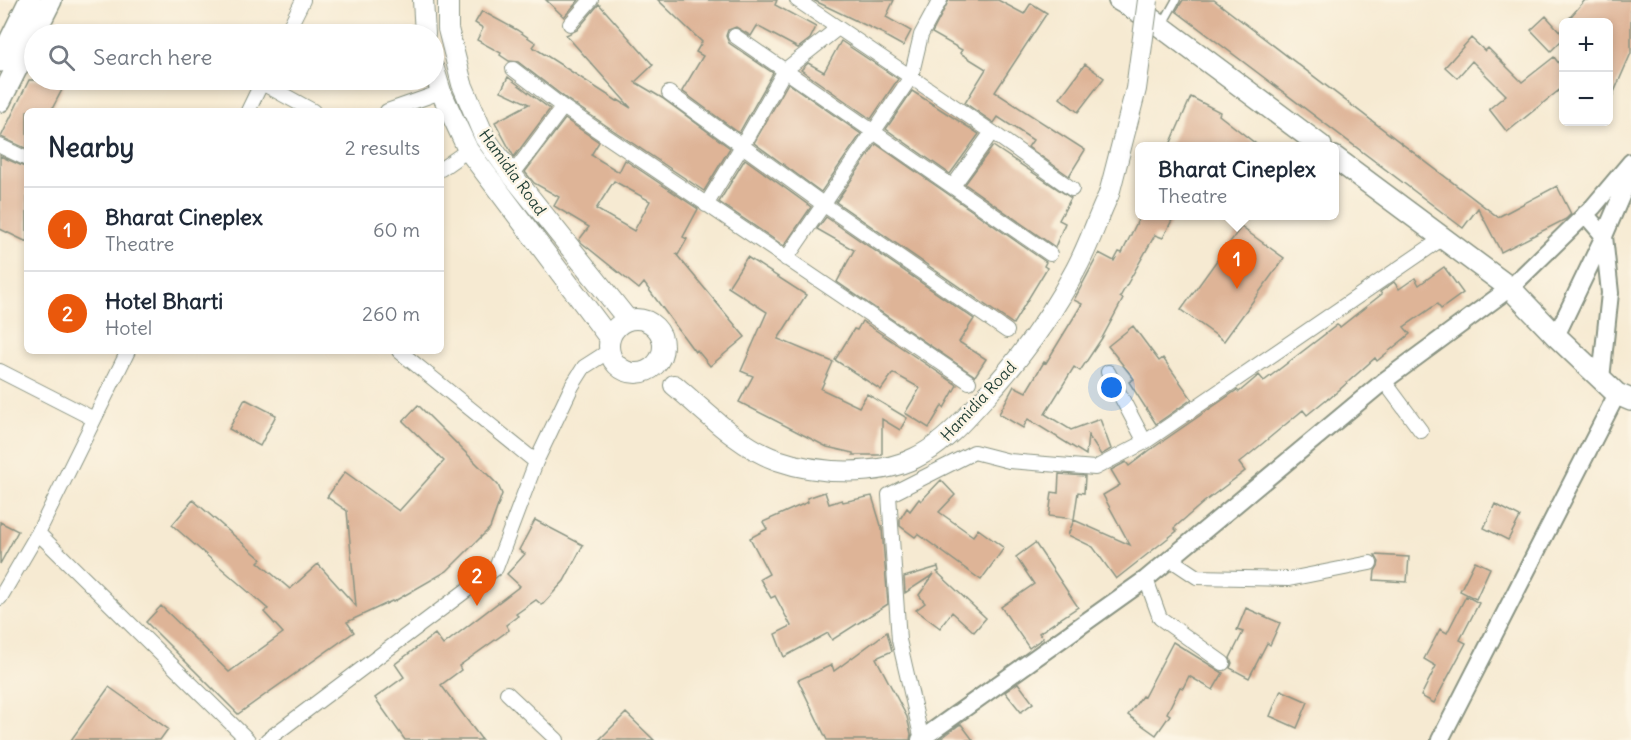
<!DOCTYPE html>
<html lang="en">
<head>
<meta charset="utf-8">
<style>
  body { margin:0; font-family:Delius,sans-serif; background:#f6f6f7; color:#1f2937 }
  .controls { position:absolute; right:18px; top:18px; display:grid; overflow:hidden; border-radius:9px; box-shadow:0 3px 9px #0003 }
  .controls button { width:54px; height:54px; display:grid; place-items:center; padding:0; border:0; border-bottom:2px solid #e0e1e3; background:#fff; color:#1f2937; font:30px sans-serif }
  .you { position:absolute; left:1112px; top:388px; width:21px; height:21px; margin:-15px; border:4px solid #fff; border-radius:50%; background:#1a73e8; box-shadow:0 0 0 9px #1a73e833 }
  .badge { display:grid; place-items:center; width:39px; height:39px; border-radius:50%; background:#ea580c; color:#fff; font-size:20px; font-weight:700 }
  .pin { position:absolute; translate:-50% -50px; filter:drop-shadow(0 2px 3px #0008) }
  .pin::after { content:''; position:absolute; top:32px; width:21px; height:18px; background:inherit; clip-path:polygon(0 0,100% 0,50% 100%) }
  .popup { position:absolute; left:1135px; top:142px; width:204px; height:78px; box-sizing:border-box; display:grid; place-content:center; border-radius:9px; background:#fff; filter:drop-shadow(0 2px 4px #0005); font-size:20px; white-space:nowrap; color:#747a83 }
  .popup b { font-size:22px; color:#1f2937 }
  .popup::after { content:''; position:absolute; left:50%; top:100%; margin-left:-12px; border:12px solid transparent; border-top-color:#fff }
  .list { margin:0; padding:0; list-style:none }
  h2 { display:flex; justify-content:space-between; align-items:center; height:78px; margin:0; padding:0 24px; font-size:26px }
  h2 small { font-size:20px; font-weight:400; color:#747a83 }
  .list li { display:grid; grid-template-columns:39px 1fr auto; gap:18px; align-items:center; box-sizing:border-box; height:84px; padding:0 24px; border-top:2px solid #e0e1e3 }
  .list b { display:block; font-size:22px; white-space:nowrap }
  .list p { margin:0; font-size:20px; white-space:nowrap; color:#747a83 }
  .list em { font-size:20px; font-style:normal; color:#747a83 }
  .icon { flex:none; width:33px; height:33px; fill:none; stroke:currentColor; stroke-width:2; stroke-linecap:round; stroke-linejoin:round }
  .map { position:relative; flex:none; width:1631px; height:740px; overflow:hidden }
  .search { position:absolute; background:#fff; box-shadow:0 3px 9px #0003; left:24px; top:24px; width:420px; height:66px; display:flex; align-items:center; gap:15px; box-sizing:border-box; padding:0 21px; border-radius:33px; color:#747a83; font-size:22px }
  .panel { position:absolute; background:#fff; box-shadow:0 3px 9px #0003; left:24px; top:108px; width:420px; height:246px; border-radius:9px }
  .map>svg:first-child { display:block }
  .building { fill:#deb497; fill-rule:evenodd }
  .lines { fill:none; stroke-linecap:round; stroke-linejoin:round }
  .service-casing { stroke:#8a9483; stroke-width:10 }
  .minor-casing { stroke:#8a9483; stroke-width:16 }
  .tertiary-casing { stroke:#8a9483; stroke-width:20 }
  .secondary-casing { stroke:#8a9483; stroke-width:22 }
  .primary-casing { stroke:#8a9483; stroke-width:24 }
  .service { stroke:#fff; stroke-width:7 }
  .minor { stroke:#fff; stroke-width:14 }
  .tertiary { stroke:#fff; stroke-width:16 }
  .secondary { stroke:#fff; stroke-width:20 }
  .primary { stroke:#fff; stroke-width:21 }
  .secondary-bridge-casing { stroke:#8a9483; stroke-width:22; stroke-linecap:butt }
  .secondary-bridge { stroke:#fff; stroke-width:20 }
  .labels { text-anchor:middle; stroke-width:5; stroke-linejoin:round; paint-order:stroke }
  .street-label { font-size:16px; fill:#1f3d34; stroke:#fcf5e5 }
</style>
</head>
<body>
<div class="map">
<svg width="1631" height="740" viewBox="0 0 1631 740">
  <rect width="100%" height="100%" fill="#fcf5e5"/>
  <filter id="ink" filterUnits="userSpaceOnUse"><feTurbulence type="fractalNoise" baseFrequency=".0167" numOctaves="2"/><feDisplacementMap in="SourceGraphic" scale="12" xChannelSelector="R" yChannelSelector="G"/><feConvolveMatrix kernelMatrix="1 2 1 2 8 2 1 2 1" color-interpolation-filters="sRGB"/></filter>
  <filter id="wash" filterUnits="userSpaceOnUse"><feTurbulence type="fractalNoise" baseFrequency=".008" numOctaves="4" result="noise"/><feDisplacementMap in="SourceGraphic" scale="24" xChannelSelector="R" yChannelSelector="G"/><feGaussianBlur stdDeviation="1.35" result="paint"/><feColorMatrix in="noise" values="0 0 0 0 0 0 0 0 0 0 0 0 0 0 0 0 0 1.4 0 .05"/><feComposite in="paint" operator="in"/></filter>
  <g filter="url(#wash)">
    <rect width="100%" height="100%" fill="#f6ead2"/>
    <g id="blocks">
      <!-- building -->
      <path class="building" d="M546,0H579L564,17Z
        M658,0H777L775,5L816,27L810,39L798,48L757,26L751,36L736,27L728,30L726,36L729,43L773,73L739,133L682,91L703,56L696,52L702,42Z
        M813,0H894L886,17L911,31L903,46L885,36L886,35Z
        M949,0H998L1024,14L1031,3L1047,13L995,92L1085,150L1069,176L1028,147L1033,140L998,117L994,123L965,103L986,69L960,53L962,50L932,33Z
        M1183,0H1214L1498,217L1557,186L1571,214L1566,219L1501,252L1478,208L1463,228L1176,11Z
        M1585,0H1631V53L1608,106V22H1566Z
        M599,4L653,65L635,82L662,98L730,148L704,191L568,100L518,62L509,61L500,55L501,53L477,40L483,28L475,23L482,11L517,30L536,43L533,47L617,101L618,100L631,108L566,35L577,30Z
        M1546,16L1563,35V39L1551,51L1531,30Z
        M1471,38L1485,51L1488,48L1522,82L1554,57L1563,69V87L1507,132L1489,109L1506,95L1472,61L1457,78L1445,67Z
        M841,41L898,79L871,119L801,70L808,63L824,72Z
        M1085,64L1104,78L1078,112L1060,98Z
        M508,77L550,109L514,157L495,122L529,104L501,91Z
        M29,80H67L51,111H27V149L1,137Z
        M788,83L861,134L821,192L754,143Z
        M912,91L979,134L950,174L886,129Z
        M1191,97L1220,112L1219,115L1260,147H1169Z
        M565,119L599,142L591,155L619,172L625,160L698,209L683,237L687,239L678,255L676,254L745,337L710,366L697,350L695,352L644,283L639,289L582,243L579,240L589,227L554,206L559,197L534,183L525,172ZM614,181L650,201L634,231L596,209Z
        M876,144L1046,262L1044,266L1047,268L1013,324L836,202Z
        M993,146L1071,198L1059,220L1065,223L1055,247L965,184Z
        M0,156L27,168V242L0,229Z
        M745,159L811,207L784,246L719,202Z
        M1140,216H1174L1163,238L1155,235L1120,297L1123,299L1102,338L1080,371L1074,367L1045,414L1071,430L1100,419L1111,449L1101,455L1088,435L1086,455L1028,419L1023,428L999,414L1014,386L1026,392L1044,362L1046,363L1082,304L1074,300L1099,253L1114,261L1119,252L1122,253Z
        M826,217L974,319L959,342L986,359L975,376L837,282L854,250L817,229Z
        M1241,227L1284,258L1224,341L1181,310Z
        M747,257L806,295L778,339L833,362L821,389L859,407L867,394L907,418L900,430L882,419V455H853V453L827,447L739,402L753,376L741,371L767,312L728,287Z
        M1444,267L1463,293L1441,309L1437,304L1404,327L1410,334L1377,361L1375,358L1329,399L1328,398L1307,415L1303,410L1239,463L1245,471L1204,502L1174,528L1177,531L1116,579L1093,547L1068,535L1074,520L1130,545L1103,495L1120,485L1111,470L1126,462L1129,466L1150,450L1237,390L1239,392L1259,375L1264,381L1337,325L1340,327L1382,294L1380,292L1394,282L1399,289L1415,278L1419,285Z
        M862,321L957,385L944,408L942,406L929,428L905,413L920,388L893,373L881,390L835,360L854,329L857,330Z
        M1133,326L1159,361L1163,358L1192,399L1156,424L1129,382L1134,379L1108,346Z
        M245,399L276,415L260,446L229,429Z
        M418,405L498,485L502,494L490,528L447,571L393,602L392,601L347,622L354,632L238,714L146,622L161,606L229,672L283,633L264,612L268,609L172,525L193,500L261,559L258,562L290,589L318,564L356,606L347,511L327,497L345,472L399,511L444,461L403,421Z
        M1059,474L1085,476L1084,493L1078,492L1074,519L1049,516L1052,492L1058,493Z
        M941,480L955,495L939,512L973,536L978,529L1004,548L981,580L918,534L915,537L900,526V519L907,508L910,511L919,499L921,501Z
        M825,492L829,504L842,500L843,502L872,496L882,529L888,604L832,640L828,633L784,657L775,634L791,626L775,596L771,598L760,579L769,574L750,538L767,529L763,522L808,502L807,498Z
        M1495,504L1520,517L1508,540L1484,528Z
        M535,520L583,545L564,581L542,605L536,600L516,614L518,616L506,625L509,630L459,666L461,670L441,685L482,740H405L375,698L404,677L395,664L435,634L443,645L520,586L507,574L525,554L519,550Z
        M0,522L18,531L0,564Z
        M1035,543L1078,607L1039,633L1043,638L1029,648L1001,607L1034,584L1016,557Z
        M1375,555L1409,557L1407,582L1374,580L1375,571L1378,566L1379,562Z
        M1475,561L1490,568L1476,599L1460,591Z
        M938,567L939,571L937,572L986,618L974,632L952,612L940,628L916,610L925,603L919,595L934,574L905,593L904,577Z
        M1466,596L1479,603L1460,640L1466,643L1434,703L1421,696L1436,666L1424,659L1440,629L1447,633Z
        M1246,608L1280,623L1270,645L1267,643L1249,678L1230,668L1232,663L1230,658L1243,632L1237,630Z
        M887,632L892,651L876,658L907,717L911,734L910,740H827L798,680L832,665L834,671Z
        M1173,642L1223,673L1213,690L1189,676L1183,688L1180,687L1167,713L1170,715L1156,735L1128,715L1142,696L1144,697Z
        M1018,683L1033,703L1021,712L1005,692Z
        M109,687L168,729L160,740H71Z
        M1281,690L1308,702L1297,728L1270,716Z
        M626,713L654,740H599Z
        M961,724L973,740H939L959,725Z"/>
    </g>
  </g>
  <g filter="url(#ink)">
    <use href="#blocks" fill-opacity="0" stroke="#8a9483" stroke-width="1.5"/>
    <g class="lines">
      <defs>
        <path id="service" d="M1162,25L1176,0"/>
        <path id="minor" d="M797,0L992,132L1072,189
          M570,24L591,0
          M286,34L303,0
          M735,36L1050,254
          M513,69L563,107L969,382
          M262,83L313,111
          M669,93L823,204L1007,331
          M248,111L263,80
          M387,111L441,92
          M0,146L27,159
          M441,169L468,150
          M512,175L563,107
          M953,186L992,132
          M706,205L742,146L785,70L838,28
          M786,259L911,77L921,35L940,0
          M399,351L536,462
          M0,371L94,419
          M1108,372L1145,442
          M1384,381L1421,431
          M38,533L248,740
          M1170,559L1197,577L1289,579L1370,563
          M1146,579L1160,618L1223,663
          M0,598L38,533L128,351
          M507,693L557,740
          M267,740L496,568L536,462L572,386L584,367L609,351
          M922,740L899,640L889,495L974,452L1009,461L1095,468L1145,442L1443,238"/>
        <path id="tertiary" d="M1585,214L1604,236L1610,293L1601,379
          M1556,336L1604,236L1631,173
          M920,740L1146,579L1384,381L1510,288L1593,207L1631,162
          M1440,740L1617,394"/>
        <path id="secondary" d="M423,0L425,34
          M448,0V29L462,84L485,138L512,175L628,320
          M434,69L441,92L468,150L610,339
          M609 346a27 27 0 1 1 54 0a27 27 0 1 1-54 0Z
          M674,385C704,410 739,447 777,460C817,474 876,477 915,458C938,447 957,428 974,409C1014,367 1049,321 1076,269C1089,245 1097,219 1109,194"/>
        <path id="primary" d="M1119,0L1151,19L1321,146
          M0,61L30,0
          M0,101L51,0
          M1334,157L1510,288L1556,336L1617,394L1631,400"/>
      </defs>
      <!-- service casing -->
      <use href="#service" class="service-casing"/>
      <!-- minor casing -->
      <use href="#minor" class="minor-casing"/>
      <!-- tertiary casing -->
      <use href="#tertiary" class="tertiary-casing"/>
      <!-- secondary casing -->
      <use href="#secondary" class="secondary-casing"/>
      <!-- primary casing -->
      <use href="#primary" class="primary-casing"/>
      <!-- service -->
      <use href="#service" class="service"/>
      <!-- minor -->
      <use href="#minor" class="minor"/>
      <!-- tertiary -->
      <use href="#tertiary" class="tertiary"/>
      <!-- secondary -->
      <use href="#secondary" class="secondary"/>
      <!-- primary -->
      <use href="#primary" class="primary"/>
      <defs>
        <path id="secondary-bridge" d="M1109,194L1136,89L1148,0"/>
      </defs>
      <!-- secondary-bridge casing -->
      <use href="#secondary-bridge" class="secondary-bridge-casing"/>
      <!-- secondary-bridge -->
      <use href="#secondary-bridge" class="secondary-bridge"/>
    </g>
  </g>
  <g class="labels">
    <!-- street labels -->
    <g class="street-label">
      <text transform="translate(513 172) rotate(54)" y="6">Hamidia Road</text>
      <text transform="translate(978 401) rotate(-47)" y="6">Hamidia Road</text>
    </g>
  </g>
</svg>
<div class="controls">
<button>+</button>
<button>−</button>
</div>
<div class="you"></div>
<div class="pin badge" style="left:1237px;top:289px">1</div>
<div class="popup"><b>Bharat Cineplex</b>Theatre</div>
<div class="pin badge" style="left:477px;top:606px">2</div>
<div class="search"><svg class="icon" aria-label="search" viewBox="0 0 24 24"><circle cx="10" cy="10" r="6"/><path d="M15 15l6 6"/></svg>Search here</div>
<section class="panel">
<h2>Nearby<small>2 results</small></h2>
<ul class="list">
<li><span class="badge">1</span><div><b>Bharat Cineplex</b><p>Theatre</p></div><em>60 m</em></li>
<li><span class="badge">2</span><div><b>Hotel Bharti</b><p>Hotel</p></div><em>260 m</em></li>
</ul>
</section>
</div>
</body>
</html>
